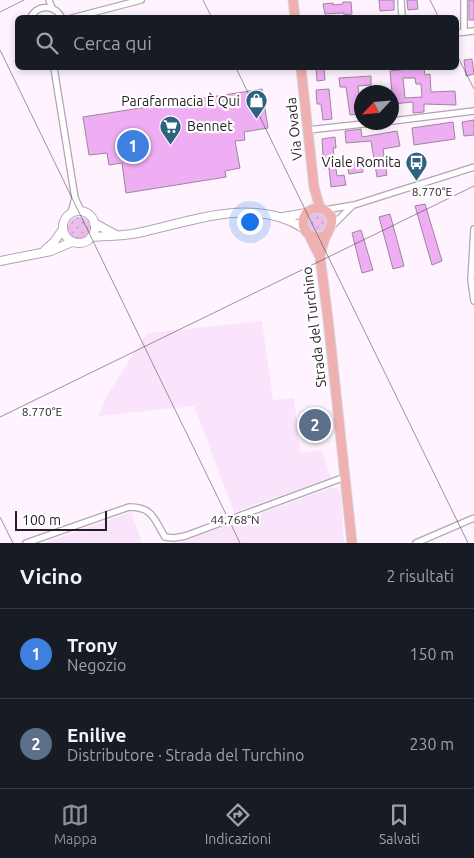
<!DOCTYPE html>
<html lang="it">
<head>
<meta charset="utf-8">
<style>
  body { margin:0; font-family:Ubuntu,sans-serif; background:#20242c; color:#f1f3f6 }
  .compass { position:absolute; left:354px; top:85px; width:45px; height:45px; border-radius:50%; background:#171b24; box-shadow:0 2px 8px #0003; rotate:244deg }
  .scale { position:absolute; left:15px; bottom:12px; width:92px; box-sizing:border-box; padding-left:5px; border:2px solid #251e25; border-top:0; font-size:14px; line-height:18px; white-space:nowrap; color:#251e25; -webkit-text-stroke:4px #fff; paint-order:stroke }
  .you { position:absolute; left:249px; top:221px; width:18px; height:18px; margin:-12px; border:4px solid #fff; border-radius:50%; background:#1a73e8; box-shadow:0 0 0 8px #1a73e833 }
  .badge { display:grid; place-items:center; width:32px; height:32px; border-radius:50%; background:#8c9099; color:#fff; font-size:16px; font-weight:700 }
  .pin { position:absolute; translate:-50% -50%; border:2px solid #fff; box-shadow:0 1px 5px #0006 }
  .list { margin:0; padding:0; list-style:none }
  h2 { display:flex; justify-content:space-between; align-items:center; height:65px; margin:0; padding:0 20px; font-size:21px }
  h2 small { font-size:16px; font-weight:400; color:#9ea1a6 }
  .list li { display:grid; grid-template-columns:32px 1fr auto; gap:15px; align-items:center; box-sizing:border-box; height:90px; padding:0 20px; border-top:1px solid #363941 }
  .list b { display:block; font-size:19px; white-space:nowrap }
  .list p { margin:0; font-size:16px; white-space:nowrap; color:#9ea1a6 }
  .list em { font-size:16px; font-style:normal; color:#9ea1a6 }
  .icon { flex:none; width:28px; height:28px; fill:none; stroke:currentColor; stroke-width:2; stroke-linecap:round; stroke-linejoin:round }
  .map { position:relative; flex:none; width:474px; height:543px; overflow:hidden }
  .search { position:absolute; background:#171b24; box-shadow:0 2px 8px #0003; left:15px; right:15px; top:15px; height:55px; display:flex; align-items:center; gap:12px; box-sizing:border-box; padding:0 18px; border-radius:8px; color:#9ea1a6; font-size:19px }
  .sheet { height:245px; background:#171b24 }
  nav { display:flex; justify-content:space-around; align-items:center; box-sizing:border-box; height:70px; border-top:1px solid #363941; background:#171b24; font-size:14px; color:#9ea1a6 }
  nav a { display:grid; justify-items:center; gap:2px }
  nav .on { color:#8c9099 }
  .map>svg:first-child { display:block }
  .built { fill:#fae4fb }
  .grass { fill:url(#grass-dots) }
  .building { fill:#efaef3; stroke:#988999; fill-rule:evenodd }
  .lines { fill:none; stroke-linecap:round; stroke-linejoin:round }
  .minor-casing { stroke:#b4a4b5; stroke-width:8 }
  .secondary-casing { stroke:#b4a4b5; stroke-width:10 }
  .primary-casing { stroke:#d8d6d8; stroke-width:11 }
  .minor { stroke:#fff; stroke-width:5.5 }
  .secondary { stroke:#fff; stroke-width:8 }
  .primary { stroke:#eeb0b1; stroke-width:9 }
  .ticks { fill:none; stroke:#251e25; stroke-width:1; stroke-opacity:0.45 }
  .labels { text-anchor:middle; stroke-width:4.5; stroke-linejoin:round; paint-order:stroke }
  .poi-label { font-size:14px; fill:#251e25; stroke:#fff; text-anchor:end }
  .street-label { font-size:14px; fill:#251e25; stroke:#fff }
  .ticks-label { font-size:12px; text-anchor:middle; fill:#251e25; stroke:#fff; stroke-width:4.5; stroke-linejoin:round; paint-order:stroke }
</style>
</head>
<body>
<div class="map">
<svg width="474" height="543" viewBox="0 0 474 543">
  <defs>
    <pattern id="grass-dots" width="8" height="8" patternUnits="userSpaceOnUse" patternTransform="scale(1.25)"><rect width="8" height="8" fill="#e9beeb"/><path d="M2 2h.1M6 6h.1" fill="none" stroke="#c8a3c9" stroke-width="1.8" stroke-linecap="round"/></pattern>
  </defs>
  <rect width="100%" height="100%" fill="#fef3fe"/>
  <!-- built -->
  <path class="built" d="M262,321L273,400L294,398L300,453L322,450L331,478L234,512L194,406L98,416L106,397L147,333Z
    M333,487L339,489L341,495L344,543H178Z
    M131,512L142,543H44Z"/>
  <!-- grass -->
  <path class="grass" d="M321,212L328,219L327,229L318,234L309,230L306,220L310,214Z
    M68 228a11 11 0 1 1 22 0a11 11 0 1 1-22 0Z"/>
  <!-- building -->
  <path class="building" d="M379,0H394V10L380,11Z
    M407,0H417L418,9L408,10Z
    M469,0H474V20H469Z
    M343,2H351L352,14L344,15V13L325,14L323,4L333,3V5L343,4Z
    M472,59L474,74L466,76L464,60Z
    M316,68H324L325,80L317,81Z
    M409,68H424L425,75L430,74L431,92L455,91L456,105L424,104V112L413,113V102L393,104L390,71L409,69ZM403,78H415L416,84H421L422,97L405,98Z
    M371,76V85L358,86L361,114L350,115L346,87H340L339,78Z
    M262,89L268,128L244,132L245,140L235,141L240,168L225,171L226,177L126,193L122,163L109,165L107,153L89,155L83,117Z
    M329,89L332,119L323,120L321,104H317L316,90Z
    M474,120V135L464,136L462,122Z
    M453,122L455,139L414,145L412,128Z
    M361,129L362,137L397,131L400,146L383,149L387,175L377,177L371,141L346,143L345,131Z
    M335,137L336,148H333L337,176L344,175L346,185L331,187L329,168L324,169L322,139Z
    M362,161L363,172L349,174L347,163Z
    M425,204L442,261L432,265L415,206Z
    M390,214L404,266L393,269L379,217Z
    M361,230L373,270L362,273L352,233Z
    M328,419L329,430L303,432L302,424L310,423L309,421Z"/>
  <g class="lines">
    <defs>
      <path id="minor" d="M49,0L52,8
        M401,0L402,18
        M30,18C38,4 54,4 62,18
        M72,18L141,0
        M464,32V0
        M456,33L474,31
        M54,68L75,198L81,211
        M392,121L474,111
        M308,130L381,122
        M325,210L354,205L474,167
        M71,213L75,198
        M332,226L352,206
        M474,229L471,280L474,301
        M26,543L129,507C153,507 154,519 165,537L174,538L185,536L345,477
        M416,543L474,518"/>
      <path id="secondary" d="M63 227a16 16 0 1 1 32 0a16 16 0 1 1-32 0Z
        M283,217L306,213
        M94,223L116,235
        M91,237C106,236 123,236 138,233C190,222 253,196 303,228
        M45,250L54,242L63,229
        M0,261L51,251L72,242"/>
      <path id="primary" d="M293,0L295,18
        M301,68L314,187L320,208
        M309,235L320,257L328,319L352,543
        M320,257C321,251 322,246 324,241C327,231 340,218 324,210C318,206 311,209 306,213C297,228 311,244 327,234"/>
    </defs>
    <!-- minor casing -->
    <use href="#minor" class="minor-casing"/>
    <!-- secondary casing -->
    <use href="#secondary" class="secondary-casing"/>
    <!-- primary casing -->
    <use href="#primary" class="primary-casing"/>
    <!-- minor -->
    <use href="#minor" class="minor"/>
    <!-- secondary -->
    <use href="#secondary" class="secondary"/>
    <!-- primary -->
    <use href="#primary" class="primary"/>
  </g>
  <!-- ticks -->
  <path class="ticks" d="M203,0L212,18M430,0L439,18M0,12L24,0M0,50L240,543M456,53L474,89M236,68L468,543M0,417L474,186M0,517L13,543"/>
  <!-- icons -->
  <defs>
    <symbol id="shop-pin" viewBox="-11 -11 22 30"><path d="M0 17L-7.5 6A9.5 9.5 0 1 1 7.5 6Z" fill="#2d637e" stroke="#fff"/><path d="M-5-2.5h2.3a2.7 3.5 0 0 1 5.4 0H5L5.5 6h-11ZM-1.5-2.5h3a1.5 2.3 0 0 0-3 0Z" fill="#fff"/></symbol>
    <symbol id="supermarket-pin" viewBox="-11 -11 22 30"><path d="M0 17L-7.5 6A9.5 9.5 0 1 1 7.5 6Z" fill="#2d637e" stroke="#fff"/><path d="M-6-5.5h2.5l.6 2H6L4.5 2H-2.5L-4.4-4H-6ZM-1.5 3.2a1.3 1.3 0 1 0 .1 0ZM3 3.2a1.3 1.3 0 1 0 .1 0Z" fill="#fff"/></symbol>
    <symbol id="bus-pin" viewBox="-11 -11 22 30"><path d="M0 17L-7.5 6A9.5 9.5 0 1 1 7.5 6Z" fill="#2d637e" stroke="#fff"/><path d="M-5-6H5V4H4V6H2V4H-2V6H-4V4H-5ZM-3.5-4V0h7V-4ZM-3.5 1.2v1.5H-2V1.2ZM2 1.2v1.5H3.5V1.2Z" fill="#fff"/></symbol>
  </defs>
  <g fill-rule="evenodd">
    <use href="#shop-pin" x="244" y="88" width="25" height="34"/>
    <use href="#supermarket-pin" x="158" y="114" width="25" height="34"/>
    <use href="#bus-pin" x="404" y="150" width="25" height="34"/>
  </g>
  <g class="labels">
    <!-- poi labels -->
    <g class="poi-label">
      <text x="240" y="106">Parafarmacia È Qui</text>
      <text x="187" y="131" text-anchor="start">Bennet</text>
      <text x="401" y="167">Viale Romita</text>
    </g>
    <!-- street labels -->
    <g class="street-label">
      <text transform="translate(294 129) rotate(-96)" y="5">Via Ovada</text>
      <text transform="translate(314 327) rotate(-97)" y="5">Strada del Turchino</text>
    </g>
  </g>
  <g class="ticks-label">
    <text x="432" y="196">8.770°E</text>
    <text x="42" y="416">8.770°E</text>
    <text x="235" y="524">44.768°N</text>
  </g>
</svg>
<svg class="compass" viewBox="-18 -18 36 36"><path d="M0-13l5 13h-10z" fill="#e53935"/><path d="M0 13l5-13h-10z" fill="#9ea1a6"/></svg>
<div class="scale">100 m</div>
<div class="you"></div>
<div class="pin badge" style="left:133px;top:146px;background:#3f7fe0">1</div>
<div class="pin badge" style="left:315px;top:425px;background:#5c6f8a">2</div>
<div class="search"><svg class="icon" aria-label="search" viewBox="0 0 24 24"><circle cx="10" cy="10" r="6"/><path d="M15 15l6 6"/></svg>Cerca qui</div>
</div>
<section class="sheet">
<h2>Vicino<small>2 risultati</small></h2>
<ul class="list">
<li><span class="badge" style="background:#3f7fe0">1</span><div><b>Trony</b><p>Negozio</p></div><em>150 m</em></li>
<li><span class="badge" style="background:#5c6f8a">2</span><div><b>Enilive</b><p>Distributore · Strada del Turchino</p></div><em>230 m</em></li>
</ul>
</section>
<nav>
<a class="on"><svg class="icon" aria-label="map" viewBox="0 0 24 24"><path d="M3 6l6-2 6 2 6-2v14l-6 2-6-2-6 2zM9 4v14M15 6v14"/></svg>Mappa</a>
<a><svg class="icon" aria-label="directions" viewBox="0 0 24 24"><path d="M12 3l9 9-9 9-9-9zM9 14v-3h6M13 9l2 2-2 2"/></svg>Indicazioni</a>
<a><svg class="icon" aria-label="saved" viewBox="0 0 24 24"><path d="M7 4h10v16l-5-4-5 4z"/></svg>Salvati</a>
</nav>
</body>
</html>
